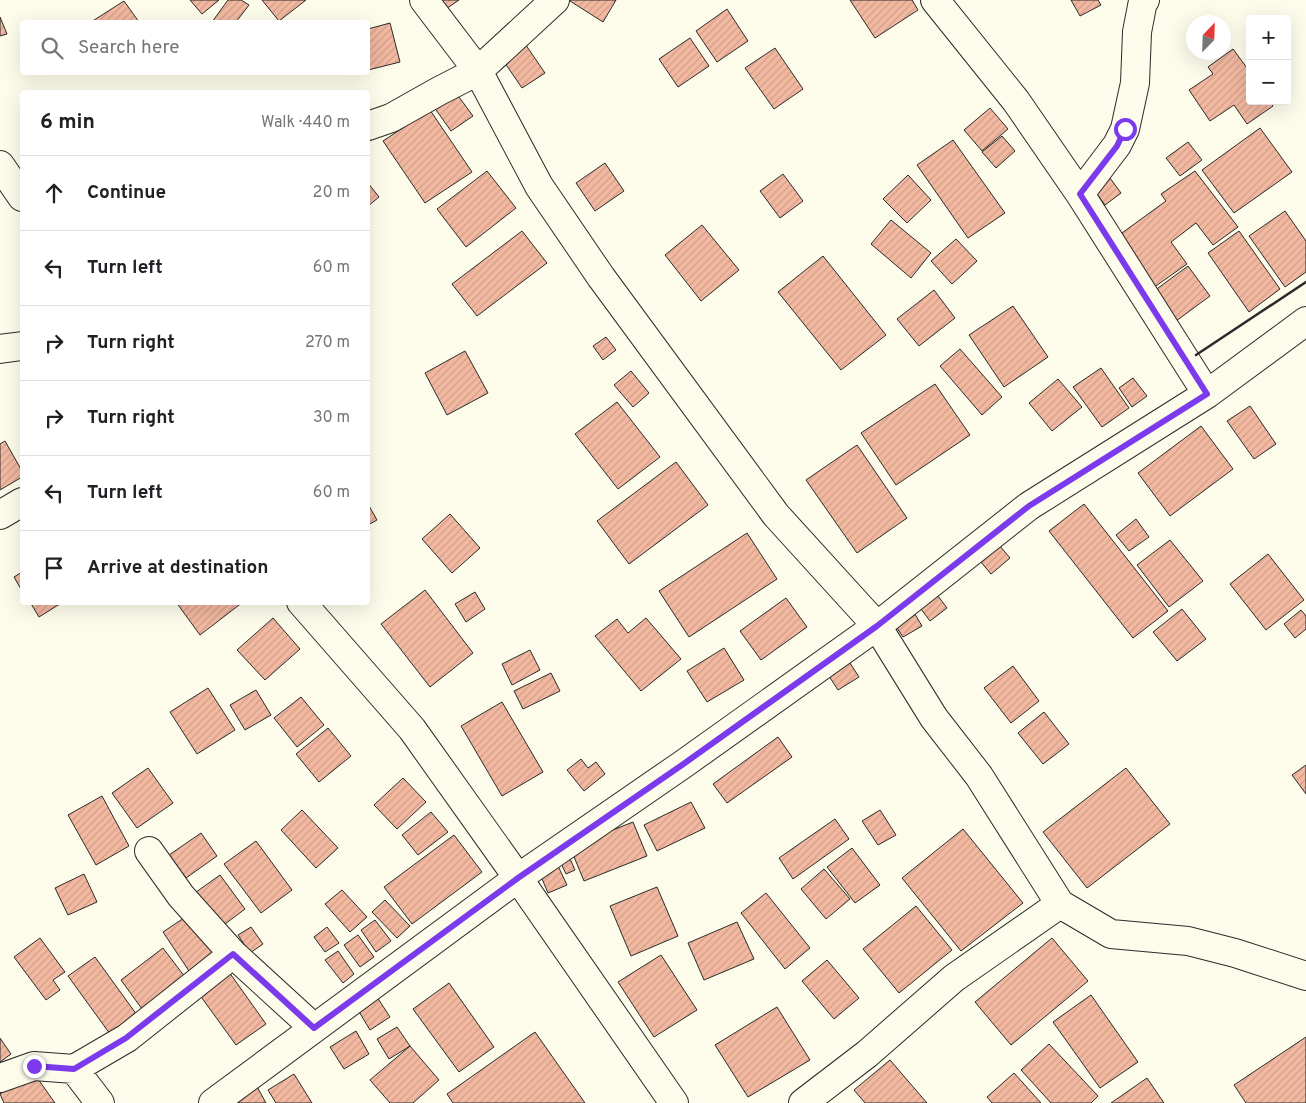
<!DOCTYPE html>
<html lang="en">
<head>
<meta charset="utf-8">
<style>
  body { margin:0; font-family:Overpass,sans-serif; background:#f6f6f6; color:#202124 }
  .controls { position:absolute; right:15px; top:15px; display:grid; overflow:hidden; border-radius:5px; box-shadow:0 5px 20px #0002 }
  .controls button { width:45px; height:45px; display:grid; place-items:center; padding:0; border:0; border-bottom:1px solid #e0e0e0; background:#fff; color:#202124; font:25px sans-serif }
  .compass { position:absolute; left:1186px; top:15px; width:45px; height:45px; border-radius:50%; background:#fff; box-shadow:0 5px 20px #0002; rotate:23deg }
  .stop { position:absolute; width:15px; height:15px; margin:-11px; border:4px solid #7c3aed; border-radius:50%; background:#fff }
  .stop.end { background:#7c3aed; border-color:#fff; box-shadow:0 1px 5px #0008 }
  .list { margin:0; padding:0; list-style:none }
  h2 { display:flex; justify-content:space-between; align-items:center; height:65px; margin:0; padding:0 20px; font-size:21px }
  h2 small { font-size:16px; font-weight:400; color:#757577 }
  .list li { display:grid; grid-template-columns:32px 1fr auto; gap:15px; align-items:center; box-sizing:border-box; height:75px; padding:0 20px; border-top:1px solid #e0e0e0 }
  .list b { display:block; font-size:19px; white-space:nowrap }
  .list em { font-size:16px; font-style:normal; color:#757577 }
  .icon { flex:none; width:28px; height:28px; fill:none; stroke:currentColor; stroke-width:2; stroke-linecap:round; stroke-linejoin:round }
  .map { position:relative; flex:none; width:1306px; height:1103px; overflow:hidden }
  .search { position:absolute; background:#fff; box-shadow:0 5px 20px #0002; left:20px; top:20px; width:350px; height:55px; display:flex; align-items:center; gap:12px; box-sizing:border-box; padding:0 18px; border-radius:5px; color:#757577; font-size:19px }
  .panel { position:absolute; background:#fff; box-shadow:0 5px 20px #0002; left:20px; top:90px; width:350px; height:515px; border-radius:5px }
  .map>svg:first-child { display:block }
  .building { fill:url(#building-hatch); stroke:#2b2b2b }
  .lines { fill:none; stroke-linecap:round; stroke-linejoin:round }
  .minor-casing { stroke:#2b2b2b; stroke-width:30 }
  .minor { stroke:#fdfbea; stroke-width:28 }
  .wall { stroke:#2b2b2b; stroke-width:2.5 }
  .route { stroke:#7c3aed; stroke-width:6 }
</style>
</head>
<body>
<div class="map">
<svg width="1306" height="1103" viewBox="0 0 1306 1103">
  <defs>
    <pattern id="building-hatch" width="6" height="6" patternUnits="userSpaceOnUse" patternTransform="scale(1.25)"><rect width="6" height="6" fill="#f2b8a0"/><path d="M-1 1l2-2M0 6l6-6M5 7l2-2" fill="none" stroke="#d09e8a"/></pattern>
  </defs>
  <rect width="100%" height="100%" fill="#fdfbea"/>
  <!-- building -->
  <path class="building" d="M190,0H219L202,14Z
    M228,0H241L249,5L236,22H212Z
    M262,0H306L279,21Z
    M428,0H459L437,15Z
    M570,0H616L603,22L570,1Z
    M850,0H912L918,10L875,38Z
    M1071,0H1098L1101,5L1080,16Z
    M124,1L139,22H91Z
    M727,9L748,41L717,62L696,31Z
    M0,17L7,34L0,36Z
    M390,23L400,62L368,70V29Z
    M519,35L545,73L522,88L496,50Z
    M690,38L709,66L678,87L659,59Z
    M775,48L803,89L774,109L745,68Z
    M1233,49L1250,72V101H1270L1273,106L1247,124L1234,105L1210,121L1189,90L1213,74L1208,67Z
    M456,93L473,116L451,131L434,107Z
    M990,108L1008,129L982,151L964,130Z
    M430,110L472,172L425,203L383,141Z
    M1260,128L1292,172L1234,213L1202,170Z
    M1002,136L1015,151L996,168L982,152Z
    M953,140L1005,213L968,238L917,165Z
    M1188,142L1202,160L1180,176L1166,158Z
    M605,163L624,191L595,211L576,183Z
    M487,171L516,208L466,247L437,209Z
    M1195,171L1238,227L1213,245L1196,223L1171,242L1187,264L1153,288L1115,238L1166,201L1161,194Z
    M783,174L803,201L780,218L760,191Z
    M1107,174L1121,193L1105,205L1091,186Z
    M908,175L931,200L907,223L883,199Z
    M368,183L379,197L368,206Z
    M1285,211L1306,241V272L1285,287L1249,236Z
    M891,220L931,253L911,278L871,244Z
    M702,225L739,270L701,301L665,255Z
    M522,231L547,263L477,316L452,284Z
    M1239,231L1280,289L1249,312L1208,253Z
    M956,239L977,261L952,284L931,261Z
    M823,256L886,335L841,370L778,292Z
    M1188,266L1210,296L1176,321L1154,291Z
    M934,290L955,318L919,346L897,319Z
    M1013,306L1048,357L1004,387L969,335Z
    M606,337L616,350L603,360L593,346Z
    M960,349L1002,397L982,415L940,366Z
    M465,351L488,393L447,415L425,373Z
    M1101,368L1129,408L1102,427L1073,387Z
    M631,371L649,393L633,407L614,385Z
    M1133,378L1147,396L1132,407L1119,388Z
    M1058,379L1082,407L1052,431L1029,403Z
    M935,384L970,435L896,485L861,433Z
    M617,402L660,457L618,489L575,434Z
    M1250,406L1276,444L1254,459L1227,421Z
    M1201,426L1233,469L1170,516L1138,473Z
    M5,441L22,471V477L0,490V444Z
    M857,445L907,518L857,553L806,480Z
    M676,462L708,505L629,564L597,521Z
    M368,504L377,520L368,525Z
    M1084,504L1168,611L1133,638L1049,531Z
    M450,514L480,548L452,573L422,539Z
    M1136,519L1149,537L1129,551L1116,535Z
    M747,533L777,579L689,637L659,591Z
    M994,539L1010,558L991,574L975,555Z
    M1170,540L1203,581L1169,607L1137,565Z
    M1268,554L1304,600L1266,630L1230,584Z
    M22,572V591L14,577Z
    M425,590L473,653L430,687L381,624Z
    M475,592L485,609L466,622L455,604Z
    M935,592L947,608L930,621L918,605Z
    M786,598L807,627L761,660L740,631Z
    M30,602H63L39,617Z
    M176,602H243L200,635Z
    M1182,609L1206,639L1177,661L1153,632Z
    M1301,610L1306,616V629L1295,638L1284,624Z
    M913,611L922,626L903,637L893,622Z
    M273,618L300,649L265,680L237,650Z
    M646,618L681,659L641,691L595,636L617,619L628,633Z
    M724,648L744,680L707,702L687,671Z
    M530,650L540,670L512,685L502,664Z
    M848,660L859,677L838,690L827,673Z
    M1013,666L1039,701L1011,723L984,688Z
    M551,673L560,691L523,709L514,691Z
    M208,688L235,730L197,754L170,712Z
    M256,690L271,715L245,730L230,705Z
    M301,697L324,725L297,747L274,718Z
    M502,702L543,772L502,796L461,726Z
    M1044,712L1069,744L1043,764L1018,733Z
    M328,728L351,756L319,782L296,754Z
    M778,737L792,757L727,803L713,784Z
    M581,759L588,768L596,762L605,774L584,791L567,770Z
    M1306,765V794L1292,775Z
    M148,768L173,803L137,828L112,793Z
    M1126,768L1170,824L1087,888L1043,832Z
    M403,778L426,802L397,829L374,805Z
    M102,796L129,846L96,865L68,815Z
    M691,802L705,828L657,851L644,825Z
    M302,810L338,848L316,868L281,830Z
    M880,810L896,835L878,845L862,821Z
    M431,812L448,832L418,855L402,835Z
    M835,819L849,839L793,879L779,858Z
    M633,822L647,856L584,881L570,847Z
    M963,829L1023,903L961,951L902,878Z
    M201,833L217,856L186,878L169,855Z
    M454,835L482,872L412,924L384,887Z
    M256,841L292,890L261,913L224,864Z
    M852,848L880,885L855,903L827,867Z
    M567,852L575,870L566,874L558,857Z
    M558,866L567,885L548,893L540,874Z
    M824,869L850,899L826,919L801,889Z
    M84,874L97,902L68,915L55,888Z
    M220,875L245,909L217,930L192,895Z
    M657,887L678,936L631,956L610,906Z
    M342,890L367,917L350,932L325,904Z
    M766,893L810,948L785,969L741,913Z
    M385,900L410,926L397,938L372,912Z
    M916,906L952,950L899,993L863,949Z
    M190,914L217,953L189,971L163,932Z
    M375,920L391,941L376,952L361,930Z
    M737,922L754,959L704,980L688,943Z
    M251,927L263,944L250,953L238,935Z
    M327,927L339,943L325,952L314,937Z
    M358,935L374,957L360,967L344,945Z
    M40,938L65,972L53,980L60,990L46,1000L14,957Z
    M1052,938L1088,981L1011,1045L975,1002Z
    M163,948L185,977L142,1009L121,980Z
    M338,951L354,974L343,983L325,960Z
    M661,955L697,1010L654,1037L618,982Z
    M95,957L137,1015L110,1034L68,976Z
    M827,960L859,998L834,1019L802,981Z
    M229,972L266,1024L236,1045L199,994Z
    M449,983L494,1047L459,1072L413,1009Z
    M1091,995L1138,1062L1100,1088L1053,1022Z
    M377,997L390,1017L370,1030L358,1010Z
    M777,1007L810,1060L748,1097L715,1045Z
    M397,1027L410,1046L389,1059L377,1039Z
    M356,1031L369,1054L344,1069L330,1047Z
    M535,1032L585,1103H453L447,1094Z
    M1306,1037V1103H1246L1234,1085Z
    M0,1038L11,1054L0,1062Z
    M1049,1044L1098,1096L1091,1103H1051L1021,1070Z
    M410,1046L439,1080L413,1103H390L370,1080Z
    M890,1060L927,1103H865L854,1090Z
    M33,1072L55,1103H4L0,1094Z
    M1014,1073L1041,1103H992L987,1097Z
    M294,1074L312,1103H276L268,1090Z
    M1147,1078L1164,1103H1111Z
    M255,1083L266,1103H239L234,1095Z"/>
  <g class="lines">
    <defs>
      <path id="minor" d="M424,0L478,71L539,186L601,277L776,515L877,626L934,718L979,776L1060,904L1111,934L1188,941L1235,953L1306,976
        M935,0L1016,101L1080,194L1207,394
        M368,126L391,118L439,91L478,71L555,0
        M0,165L22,197
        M1080,194L1117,145L1125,129L1135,83L1137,32L1143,1L1145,0
        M0,349L22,346
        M0,515L22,502
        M301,602L412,729L518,878L674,1103
        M149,851L181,896L233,954L314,1028
        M74,1069L100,1103
        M0,1078L34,1066L74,1069L127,1038L233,954
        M213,1103L518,878L682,765L877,626L1029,506L1207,394L1306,321
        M803,1103L867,1054L954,978L1060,904"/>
    </defs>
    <!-- minor casing -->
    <use href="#minor" class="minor-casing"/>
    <!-- minor -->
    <use href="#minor" class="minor"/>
    <!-- wall -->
    <path class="wall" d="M1196,355L1306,282"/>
  </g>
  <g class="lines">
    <!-- route -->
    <path class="route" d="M34,1066L74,1069L126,1038L233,954L314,1028L518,878L682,765L877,626L1029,506L1207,394L1080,194L1117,146L1125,129"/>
  </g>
</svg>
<div class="controls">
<button>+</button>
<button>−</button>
</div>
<svg class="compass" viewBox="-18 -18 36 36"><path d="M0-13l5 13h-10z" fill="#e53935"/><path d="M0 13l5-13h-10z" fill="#757577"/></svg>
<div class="stop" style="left:1125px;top:129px"></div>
<div class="stop end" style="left:34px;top:1066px"></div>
<div class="search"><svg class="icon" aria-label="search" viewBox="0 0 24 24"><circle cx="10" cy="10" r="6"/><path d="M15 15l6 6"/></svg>Search here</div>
<section class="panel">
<h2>6 min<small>Walk · 440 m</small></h2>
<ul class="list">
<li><svg class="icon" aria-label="ahead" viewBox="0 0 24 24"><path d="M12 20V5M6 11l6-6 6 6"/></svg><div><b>Continue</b></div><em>20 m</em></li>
<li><svg class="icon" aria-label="left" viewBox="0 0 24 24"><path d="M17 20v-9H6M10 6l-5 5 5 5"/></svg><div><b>Turn left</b></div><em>60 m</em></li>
<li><svg class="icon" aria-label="right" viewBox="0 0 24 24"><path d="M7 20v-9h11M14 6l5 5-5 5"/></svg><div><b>Turn right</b></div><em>270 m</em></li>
<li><svg class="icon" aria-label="right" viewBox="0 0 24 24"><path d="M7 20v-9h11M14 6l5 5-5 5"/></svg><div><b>Turn right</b></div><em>30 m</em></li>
<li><svg class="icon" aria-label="left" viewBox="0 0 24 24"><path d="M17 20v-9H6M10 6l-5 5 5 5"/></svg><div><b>Turn left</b></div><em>60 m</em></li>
<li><svg class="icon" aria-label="arrive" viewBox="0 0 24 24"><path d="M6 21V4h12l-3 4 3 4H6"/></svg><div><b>Arrive at destination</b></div></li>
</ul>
</section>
</div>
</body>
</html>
